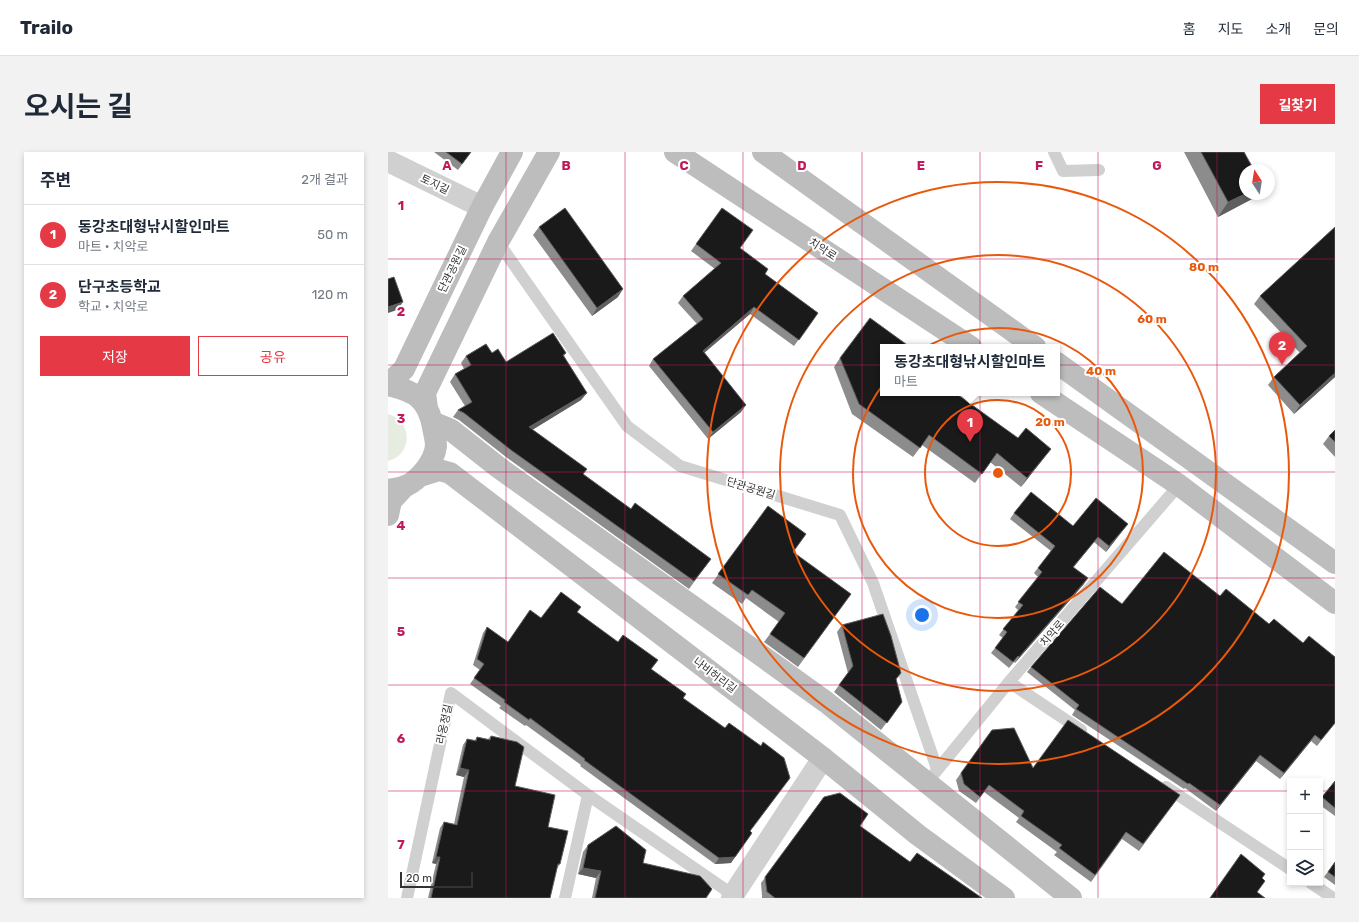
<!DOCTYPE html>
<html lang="ko">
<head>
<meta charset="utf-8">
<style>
  body { margin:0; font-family:Rubik,"Noto Sans KR",sans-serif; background:#f2f2f3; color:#1f2937 }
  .controls { position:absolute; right:12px; bottom:12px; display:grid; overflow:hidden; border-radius:0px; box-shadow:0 2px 6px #0003 }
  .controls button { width:36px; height:36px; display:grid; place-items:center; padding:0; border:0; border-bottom:1px solid #e0e1e3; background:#fff; color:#1f2937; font:20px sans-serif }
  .compass { position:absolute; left:851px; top:12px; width:36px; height:36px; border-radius:50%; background:#fff; box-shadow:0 2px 6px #0003; rotate:348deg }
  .scale { position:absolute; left:12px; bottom:10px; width:73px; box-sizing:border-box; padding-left:4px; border:2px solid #333; border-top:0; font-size:11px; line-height:14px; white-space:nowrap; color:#333; -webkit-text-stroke:3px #fff; paint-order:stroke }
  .you { position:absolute; left:534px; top:463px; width:14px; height:14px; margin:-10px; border:3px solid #fff; border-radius:50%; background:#1a73e8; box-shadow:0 0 0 6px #1a73e833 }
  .badge { display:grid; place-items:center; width:26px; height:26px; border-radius:50%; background:#e63946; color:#fff; font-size:13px; font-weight:700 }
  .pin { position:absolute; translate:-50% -33px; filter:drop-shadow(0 1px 2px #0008) }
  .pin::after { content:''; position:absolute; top:21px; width:14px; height:12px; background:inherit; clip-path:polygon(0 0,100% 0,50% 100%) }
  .popup { position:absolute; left:492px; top:192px; width:180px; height:52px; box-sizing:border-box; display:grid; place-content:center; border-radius:0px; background:#fff; filter:drop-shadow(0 1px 3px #0005); font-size:13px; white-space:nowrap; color:#747a83 }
  .popup b { font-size:15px; color:#1f2937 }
  .popup::after { content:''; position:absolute; left:50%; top:100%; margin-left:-8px; border:8px solid transparent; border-top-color:#fff }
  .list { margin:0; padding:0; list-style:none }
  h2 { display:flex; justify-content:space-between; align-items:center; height:52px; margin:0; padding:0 16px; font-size:17px }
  h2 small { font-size:13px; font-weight:400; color:#747a83 }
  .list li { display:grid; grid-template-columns:26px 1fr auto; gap:12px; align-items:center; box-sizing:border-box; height:60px; padding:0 16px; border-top:1px solid #e0e1e3 }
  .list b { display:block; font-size:15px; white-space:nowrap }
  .list p { margin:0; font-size:13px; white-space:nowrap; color:#747a83 }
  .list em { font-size:13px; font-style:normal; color:#747a83 }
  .actions { display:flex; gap:8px; padding:12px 16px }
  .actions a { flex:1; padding:9px 0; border:1px solid #e63946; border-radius:0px; text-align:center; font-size:14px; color:#e63946 }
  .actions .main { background:#e63946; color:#fff }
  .icon { flex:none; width:22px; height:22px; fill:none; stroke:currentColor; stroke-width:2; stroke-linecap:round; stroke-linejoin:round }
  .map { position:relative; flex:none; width:947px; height:746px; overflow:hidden; border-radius:0px }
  header { display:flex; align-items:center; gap:24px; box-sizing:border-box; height:56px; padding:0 20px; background:#fff; border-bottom:1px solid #e0e1e3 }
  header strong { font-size:19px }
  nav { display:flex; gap:22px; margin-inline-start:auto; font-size:14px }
  .intro { display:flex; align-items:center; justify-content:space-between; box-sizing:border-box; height:96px; padding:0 24px }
  h1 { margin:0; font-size:28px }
  .button { padding:10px 18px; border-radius:0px; background:#e63946; color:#fff; font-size:14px; font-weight:700 }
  main { display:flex; gap:24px; padding:0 24px }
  aside { flex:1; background:#fff; border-radius:0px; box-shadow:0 2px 6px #0003 }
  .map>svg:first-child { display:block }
  .green { fill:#e6ecdf }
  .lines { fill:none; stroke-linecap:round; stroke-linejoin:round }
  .lane { stroke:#d0d0d0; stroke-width:12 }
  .street { stroke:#d0d0d0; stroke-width:22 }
  .secondary { stroke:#bdbdbd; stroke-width:22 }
  .wall { fill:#8c8c8c }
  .shaded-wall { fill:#5f5f5f }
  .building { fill:#1a1a1a; stroke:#5f5f5f }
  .grid { fill:none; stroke:#c2185b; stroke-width:1; stroke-opacity:0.55 }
  .ring { fill:none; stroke:#e8590c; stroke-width:2 }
  .labels { text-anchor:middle; stroke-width:4; stroke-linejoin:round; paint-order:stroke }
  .street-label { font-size:11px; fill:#333; stroke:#fff }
  .grid-label { font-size:13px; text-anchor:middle; font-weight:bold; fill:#c2185b; stroke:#fff; stroke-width:4; stroke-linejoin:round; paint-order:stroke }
  .centre { fill:#e8590c; stroke:#fff; stroke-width:2 }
  .ring-label { font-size:12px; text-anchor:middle; font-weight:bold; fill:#e8590c; stroke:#fff; stroke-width:4; stroke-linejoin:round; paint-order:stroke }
</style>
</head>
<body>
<header>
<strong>Trailo</strong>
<nav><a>홈</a><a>지도</a><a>소개</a><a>문의</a></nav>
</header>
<div class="intro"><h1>오시는 길</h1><a class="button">길찾기</a></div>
<main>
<aside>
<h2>주변<small>2개 결과</small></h2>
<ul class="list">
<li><span class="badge">1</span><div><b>동강초대형낚시할인마트</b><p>마트 · 치악로</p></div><em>50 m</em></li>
<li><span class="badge">2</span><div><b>단구초등학교</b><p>학교 · 치악로</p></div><em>120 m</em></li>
</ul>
<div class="actions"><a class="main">저장</a><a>공유</a></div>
</aside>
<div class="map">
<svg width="947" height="746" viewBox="0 0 947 746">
  <rect width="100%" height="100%" fill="#fff"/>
  <!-- green -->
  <path class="green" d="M0,262C25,269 25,303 0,309Z"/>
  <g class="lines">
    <!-- lane -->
    <path class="lane" d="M666,0L675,19L711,18
      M110,90L239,274L292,314L452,363L485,431L549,617
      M621,530L693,578
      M546,622L621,530L791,333
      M778,635L902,717
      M923,731L945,746
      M19,746L63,541L200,643L348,745
      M177,746L200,643"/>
    <!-- street -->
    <path class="street" d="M0,9L94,55
      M344,746L345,743L435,606"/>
    <!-- secondary -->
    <path class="secondary" d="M287,0L583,195
      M375,0L647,195
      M669,211L947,411
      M0,232L16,217L94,55L124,0
      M0,233C11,236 22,238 31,246C40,254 43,264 45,275C46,281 48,288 48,294C46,310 32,327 18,334C13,336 6,337 0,338
      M653,241L791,333L947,451
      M39,256L37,241L110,90L161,0
      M44,270L63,278L110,315L438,550L683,746
      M32,324L51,318L62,321L435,606L530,683L616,746
      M0,363L3,349L17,334"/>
  </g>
  <!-- wall -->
  <path class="wall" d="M46,0H83L70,18Z
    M796,0H856L864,47L830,65Z
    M334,56L352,97L377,122L430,161L406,194L362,162L316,201L353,260L320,287L261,214L265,207L309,172L290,151L295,144L327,117L303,99Z
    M151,75L230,145L204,164L145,83Z
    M947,75V225L906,262L880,233L886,225L912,201L866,152L872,144Z
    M104,201L118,210L178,201L176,204L199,241L193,248L144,278L195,323L243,357L323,407L301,437L118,305L71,268L65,265L70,258L77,254L62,230L67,222L76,217L73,211L78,204Z
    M452,206L571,243L656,306L633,335L602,310L587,331L534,293L525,305L464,262L446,215Z
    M947,278V305L935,292L941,284Z
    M380,354L405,400L463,442L410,515L376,490L391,470L358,446L354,452L324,431Z
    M626,361L685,374L736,377L718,400L706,390L686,415L696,432L627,511L626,510L621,516L603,501L615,486L611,483L630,458L627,455L650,425L646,421L663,399L622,367Z
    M734,452L947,571L929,594L923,589L892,627L868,609L828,659L797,636L796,637L684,563L687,558L639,520L643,515Z
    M189,460L263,517L295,546L362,679L343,711L327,712L192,614L193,613L138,573L137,574L111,556L113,554L82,532L92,518L85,513L95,481L99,475L120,490L153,466Z
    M454,473L508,527L514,550L493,578L446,540L460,521L449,480Z
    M604,578L645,616L792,643L751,699L734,687L703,730L666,703L669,700L628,670L631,666L596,640L588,651L571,639L568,628Z
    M103,584L127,634L160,675L172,712L169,716L162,746H40L48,712L44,711L52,676L56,670L66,672L76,625L68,623L75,593L79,587L87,588L89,585L100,587Z
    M947,629V664L932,653V648Z
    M436,645L472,674L522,710L594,746H374V744L373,731Z
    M200,693L255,711L318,746H204L208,726L190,722L195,700Z
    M947,710V733L936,725Z"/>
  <!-- shaded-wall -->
  <path class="shaded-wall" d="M857,42H867L864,47L830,65L840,50Z
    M235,137L230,145L204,164L209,156Z
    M15,150L9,158L0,161V155Z
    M366,155L362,162L310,206L315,199Z
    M947,221V225L906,262L912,253Z
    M199,241L193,248L136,283L141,275Z
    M358,253L353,260L320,287L325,280Z
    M663,297L656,306L633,335L639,326Z
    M740,372L736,377L718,400L721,394Z
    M700,426L696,432L627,511L631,505Z
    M927,583L923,589L892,627L896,621Z
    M872,603L868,609L828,659L832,653Z
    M72,616L81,618L76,625L68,623Z
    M364,681L343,711L327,712L331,706Z
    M48,705H52L48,712L44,711Z
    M195,716L213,719L208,726L190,722Z"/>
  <!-- building -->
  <path class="building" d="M58,0H83L74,12Z
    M813,0H856L866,18H857V42L840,50Z
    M177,56L235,137L209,156L151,75Z
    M334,56L365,78L352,96L380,117L377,122L430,161L411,188L366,155L315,199L358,253L325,280L265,207L315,167L295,144L333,111L308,92Z
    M947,75V221L912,253L886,225L919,194L872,144Z
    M6,125L15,150L0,155V127Z
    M482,166L522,195H495V241H572L570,243L630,286L638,276L663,297L639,326L609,301L594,322L541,283L532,296L471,252L452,206Z
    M165,181L178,201L175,203L199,241L141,275L199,317L195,322L243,357L247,351L323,407L306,429L123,298L76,261L70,258L84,250L67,222L83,213L78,204L98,192L104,201L110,197L118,210Z
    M947,278V290L941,284Z
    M643,340L685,374L708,346L740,372L721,394L710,385L685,415L700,426L631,505L630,504L625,510L607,496L619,480L615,477L635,453L630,450L654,420L650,416L667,394L626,361Z
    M380,354L418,382L405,400L463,442L416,506L382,482L397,461L364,438L360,443L330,422Z
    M776,400L832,444L838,437L881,472L886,467L915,491L921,484L947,505V571L933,588L927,583L896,621L872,603L832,653L801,631L800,632L688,557L691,553L643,515L712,435L734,452Z
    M173,440L193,455L189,460L230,490L235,483L270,508L263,517L298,542L295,546L337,576L341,571L373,594L375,590L396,606L402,626L362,679L364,681L347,705L331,706L196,608L197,607L142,566L141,568L116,550L117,548L86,526L96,512L89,507L99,475L120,490L142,458L153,466Z
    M495,462L503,484L513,521L508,527L514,550L499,571L451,533L465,514L454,473Z
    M680,568L792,643L755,692L738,680L707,723L671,696L674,693L633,664L636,659L601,633L592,645L576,632L573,621L604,578L626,576L645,616Z
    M103,584L129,590L136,595L127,634L167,643L160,675L180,679L172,712H170L162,746H43L52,705H48L56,670L69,673L81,618L72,616L79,587L88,589L89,585L102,588Z
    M947,629V656L934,645Z
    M452,641L480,662L472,674L522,710L529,701L594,746H387L378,739L379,740L377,725L436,645Z
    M228,674L258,698L255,711L312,724L324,737L318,746H207L213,719L195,716L200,693Z
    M853,702L877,722L874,726L877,729L869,740L877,746H822Z
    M947,710V725L940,720Z"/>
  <!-- grid -->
  <path class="grid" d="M118,0V746M237,0V746M355,0V746M474,0V746M592,0V746M710,0V746M829,0V746M0,107H947M0,213H947M0,320H947M0,426H947M0,533H947M0,639H902M932,639H947"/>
  <!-- distance rings -->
  <g class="ring">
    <circle cx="610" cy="321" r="73"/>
    <circle cx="610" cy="321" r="145"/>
    <circle cx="610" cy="321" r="218"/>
    <circle cx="610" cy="321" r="291"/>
  </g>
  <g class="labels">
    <!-- street labels -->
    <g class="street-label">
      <text transform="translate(47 32) rotate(26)" y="4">토지길</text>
      <text transform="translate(435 97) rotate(33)" y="4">치악로</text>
      <text transform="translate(64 117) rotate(-64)" y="4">단관공원길</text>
      <text transform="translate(363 336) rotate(17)" y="4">단관공원길</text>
      <text transform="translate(664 481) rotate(-49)" y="4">치악로</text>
      <text transform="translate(327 523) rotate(37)" y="4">나비허리길</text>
      <text transform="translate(56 572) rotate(-78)" y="4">라옹정길</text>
    </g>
  </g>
  <g class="grid-label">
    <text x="59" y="18">A</text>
    <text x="178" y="18">B</text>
    <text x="296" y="18">C</text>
    <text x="414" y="18">D</text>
    <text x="533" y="18">E</text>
    <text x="651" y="18">F</text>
    <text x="769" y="18">G</text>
    <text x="13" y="58">1</text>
    <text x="13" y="164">2</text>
    <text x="13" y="271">3</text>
    <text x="13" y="378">4</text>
    <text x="13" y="484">5</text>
    <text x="13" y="591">6</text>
    <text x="13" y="697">7</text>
  </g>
  <circle cx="610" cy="321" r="6" class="centre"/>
  <g class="ring-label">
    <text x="816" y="119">80 m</text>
    <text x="764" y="171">60 m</text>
    <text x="713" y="223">40 m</text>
    <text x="662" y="274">20 m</text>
  </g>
</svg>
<div class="controls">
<button>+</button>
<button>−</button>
<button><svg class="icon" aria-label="layers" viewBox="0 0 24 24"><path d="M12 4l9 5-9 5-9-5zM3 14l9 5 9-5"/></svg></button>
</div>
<svg class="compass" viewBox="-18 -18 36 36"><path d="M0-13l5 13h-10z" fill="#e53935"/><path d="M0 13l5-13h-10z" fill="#747a83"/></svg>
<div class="scale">20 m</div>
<div class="you"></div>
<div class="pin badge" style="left:582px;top:290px">1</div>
<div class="popup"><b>동강초대형낚시할인마트</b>마트</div>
<div class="pin badge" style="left:894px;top:213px">2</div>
</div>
</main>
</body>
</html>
